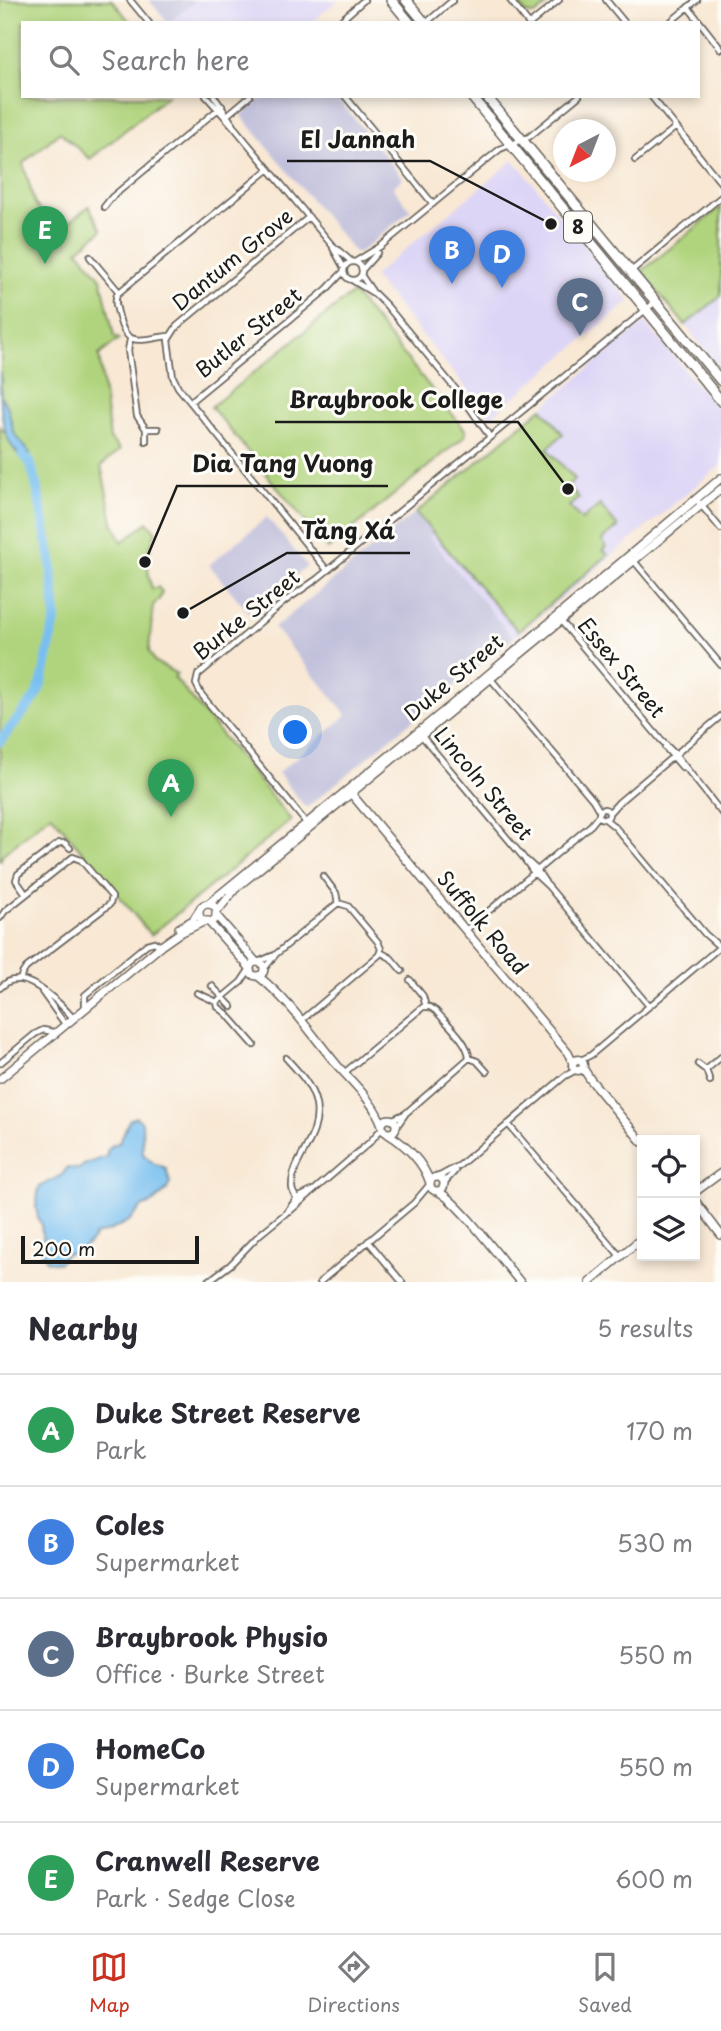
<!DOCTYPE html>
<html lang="en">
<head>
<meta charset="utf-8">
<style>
  body { margin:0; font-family:"Playpen Sans",sans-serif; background:#f2f2f3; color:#2b2b33 }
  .controls { position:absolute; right:21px; bottom:21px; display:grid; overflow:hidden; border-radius:0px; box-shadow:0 4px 10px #0003 }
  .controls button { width:63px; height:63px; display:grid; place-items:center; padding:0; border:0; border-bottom:2px solid #e1e1e2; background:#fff; color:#2b2b33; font:35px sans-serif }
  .compass { position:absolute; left:553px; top:119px; width:63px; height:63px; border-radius:50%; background:#fff; box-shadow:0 4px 10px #0003; rotate:222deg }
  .scale { position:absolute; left:21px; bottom:18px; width:178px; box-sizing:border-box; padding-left:7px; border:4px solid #1c1c1c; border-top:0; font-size:19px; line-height:24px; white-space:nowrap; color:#1c1c1c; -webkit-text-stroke:5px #fdfcf7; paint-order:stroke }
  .you { position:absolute; left:296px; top:733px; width:24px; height:24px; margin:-18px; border:5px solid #fff; border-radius:50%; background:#1a73e8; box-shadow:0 0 0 10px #1a73e833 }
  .badge { display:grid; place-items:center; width:46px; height:46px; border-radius:50%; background:#c8321e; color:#fff; font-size:23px; font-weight:700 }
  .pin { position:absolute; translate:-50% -58px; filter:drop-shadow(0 2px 4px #0008) }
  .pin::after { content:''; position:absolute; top:37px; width:24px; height:21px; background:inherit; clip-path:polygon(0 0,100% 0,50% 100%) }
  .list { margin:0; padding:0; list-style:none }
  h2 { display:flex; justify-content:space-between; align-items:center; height:91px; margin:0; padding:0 28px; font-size:30px }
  h2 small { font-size:23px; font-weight:400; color:#7c7c81 }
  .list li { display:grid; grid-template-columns:46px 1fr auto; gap:21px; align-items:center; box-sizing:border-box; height:112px; padding:0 28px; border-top:2px solid #e1e1e2 }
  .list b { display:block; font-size:26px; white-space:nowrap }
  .list p { margin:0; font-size:23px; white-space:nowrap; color:#7c7c81 }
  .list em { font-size:23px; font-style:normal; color:#7c7c81 }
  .icon { flex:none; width:38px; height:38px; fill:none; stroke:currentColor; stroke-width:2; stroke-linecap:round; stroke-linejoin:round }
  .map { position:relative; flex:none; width:721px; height:1282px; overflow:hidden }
  .search { position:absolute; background:#fff; box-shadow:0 4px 10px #0003; left:21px; right:21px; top:21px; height:77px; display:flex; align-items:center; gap:18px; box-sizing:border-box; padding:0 24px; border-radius:0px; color:#7c7c81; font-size:26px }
  .sheet { height:651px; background:#fff }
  nav { display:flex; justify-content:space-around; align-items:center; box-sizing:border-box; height:98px; border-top:2px solid #e1e1e2; background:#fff; font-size:19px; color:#7c7c81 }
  nav a { display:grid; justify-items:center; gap:4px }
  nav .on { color:#c8321e }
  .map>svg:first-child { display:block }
  .built { fill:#ddd5f6 }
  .industrial { fill:#c2c1dc }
  .green { fill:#b0d47d; stroke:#66784c; stroke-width:2 }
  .water { fill:#78bff0; stroke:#4a6e86; stroke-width:2 }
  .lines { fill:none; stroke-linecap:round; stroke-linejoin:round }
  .river { stroke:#78bff0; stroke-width:10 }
  .street-casing { stroke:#69635c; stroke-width:8 }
  .secondary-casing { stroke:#69635c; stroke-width:10 }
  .highway-casing { stroke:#69635c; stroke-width:12 }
  .street { stroke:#fff; stroke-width:4.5 }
  .secondary { stroke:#fff; stroke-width:7 }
  .highway { stroke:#fff; stroke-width:9 }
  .labels { text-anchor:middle; stroke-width:6; stroke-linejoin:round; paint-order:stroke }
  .shield { fill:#fdfcf7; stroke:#605f5e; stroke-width:2 }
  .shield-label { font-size:19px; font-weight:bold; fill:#1c1c1c }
  .street-label { font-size:21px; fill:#1c1c1c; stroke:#fdfcf7 }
  .leader { fill:none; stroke:#1c1c1c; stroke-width:2.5 }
  .callout-dot { fill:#1c1c1c; stroke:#fdfcf7; stroke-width:2.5 }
  .callout-label { font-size:23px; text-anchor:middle; font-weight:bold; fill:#1c1c1c; stroke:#fdfcf7; stroke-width:6; stroke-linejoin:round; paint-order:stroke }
</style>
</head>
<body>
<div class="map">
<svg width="721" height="1282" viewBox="0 0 721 1282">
  <rect width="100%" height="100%" fill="#fdfcf7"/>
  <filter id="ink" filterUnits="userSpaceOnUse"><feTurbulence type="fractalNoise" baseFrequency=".0143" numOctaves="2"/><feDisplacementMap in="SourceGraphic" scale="14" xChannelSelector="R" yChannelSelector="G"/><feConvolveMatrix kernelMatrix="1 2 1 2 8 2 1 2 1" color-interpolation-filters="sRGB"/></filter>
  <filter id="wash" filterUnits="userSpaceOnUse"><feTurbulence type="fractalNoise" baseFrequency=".00686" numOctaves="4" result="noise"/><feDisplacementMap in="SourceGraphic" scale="28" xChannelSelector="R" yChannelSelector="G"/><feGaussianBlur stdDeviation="1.57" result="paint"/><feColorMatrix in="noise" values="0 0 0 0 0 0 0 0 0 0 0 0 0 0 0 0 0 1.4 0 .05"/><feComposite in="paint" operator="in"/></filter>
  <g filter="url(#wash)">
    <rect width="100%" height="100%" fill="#f8e8d4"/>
    <!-- built -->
    <path class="built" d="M196,0H338L311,23H168Z
      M514,160L630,301L490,417L373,276Z
      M721,296V370L685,325Z
      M645,322L721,413V465L461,681L373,548Z"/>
    <!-- industrial -->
    <path class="industrial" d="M149,0H197L168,23Z
      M264,96H336L403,178L393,187L411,210L359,253H355L241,115Z
      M415,513L432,534L429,537L513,638L306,808L278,773L347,715L274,628Z
      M267,517L307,566L250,614L209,565Z"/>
    <!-- green -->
    <path class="green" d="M0,0H112L131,23H23V96H167L90,159L60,132L23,163L35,204L58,231L89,206L102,230L78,250L101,278L114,336L119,339L99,355L110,439L120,450L101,466L113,522L122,542L148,522L156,532C146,551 146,568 152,589L158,587L162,592L159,600L153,605L149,651L155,662L177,674L174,677L291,820L151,935L51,814L3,854L0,862V427L30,461C29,448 18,442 13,430C8,419 8,408 1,396Z
      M515,0H554L535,15L526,13Z
      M721,207V296L685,325L641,272Z
      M353,293L466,431L464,437L328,549L211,407Z
      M542,408L563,434L547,449L575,479L568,485L579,498L569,506L582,520L600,505L618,527L602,540L606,547L603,550L608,555L518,631L416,513Z"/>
    <!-- water -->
    <path class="water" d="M0,371L1,396L8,408L14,433L30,453V462C0,449 0,407 0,371Z
      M136,1117L142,1122L143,1154L153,1163L166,1168L170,1183L166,1191L151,1204L143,1206L129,1221L109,1231L95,1235C90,1245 77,1254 66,1254L59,1263L47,1261L42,1252L43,1242L41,1224L38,1218L36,1207L39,1187L62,1175L67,1168L79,1169L84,1165L107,1156V1151L111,1146L120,1142L129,1120Z"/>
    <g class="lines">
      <!-- river -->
      <path class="river" d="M0,741L35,698L42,682L56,616L51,560L36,483L30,462L23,454"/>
    </g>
  </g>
  <g filter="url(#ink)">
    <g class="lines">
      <defs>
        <path id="street" d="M130,0L149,23
          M510,0L528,23
          M606,0L625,23
          M688,7L721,49
          M338,23L364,0
          M426,23L453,0
          M531,23L559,0
          M669,23L697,0
          M206,96L234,127L331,244L352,262
          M214,96L232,123
          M345,96L433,204
          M651,96L721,183
          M226,116L250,96
          M635,160L676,127
          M104,207L112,197L222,106
          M309,217L177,326L168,340L173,377L178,387L327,570
          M333,248L344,268
          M90,257L119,292
          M355,262L381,246L500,149L529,137L579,96
          M344 271a9 9 0 1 1 18 0a9 9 0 1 1-18 0Z
          M362,270L377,253
          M630,272L721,197
          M361,275L372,291
          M352,280L375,294L387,306L462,397L490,437
          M169,336C142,339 126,349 119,317C117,309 114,302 117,294L269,169
          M130,340L128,350L137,416L146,429
          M190,402L327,289L344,271
          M146,441V429H158
          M696,499L721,529
          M634,561L721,665
          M561,621L661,740L675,754L721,812
          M490,678L593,800L600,812
          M421,735L523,857L534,873L548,886L649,1006
          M665,747L682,767
          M599 814a5 5 0 1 1 10 0a5 5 0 1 1-10 0Z
          M609,813L619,802L721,716
          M605,819L615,827L705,934L721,948
          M308,825L201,694L196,684L198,675L284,602L317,579L654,303
          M526,860L537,870L545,882
          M323,876L336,893L338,903
          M26,894L16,880L18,874L59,843H65L70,848
          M0,918L5,911L73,857L81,860L112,897L110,904L26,968L22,974L20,980
          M466,930L591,825L599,815
          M380,952L391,958L402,971
          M258,962L272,956
          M264,969L276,954L338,903L348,906L378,942L381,949L379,955L302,1020
          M249,970L241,982L217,1002L218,1007L226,1013L254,1045
          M410,980L423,996L426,1007
          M212,986L232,1007
          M0,988C4,984 9,980 15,980C33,977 62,1005 73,1018
          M42,992L65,1024
          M197,993L217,1002
          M85,1009V995L147,944L154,942L161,946
          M286,1058C298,1071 312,1085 316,1104C322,1140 291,1158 292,1187C292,1193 296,1197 299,1201
          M469,1058L477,1061L487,1072
          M581,1060L591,1055L721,946
          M0,1063L35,1034L43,1030L54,1032
          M698,1064L706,1070L710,1081
          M706,1070L721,1057
          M344,1073L423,1007H430L436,1011C446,1023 469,1042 469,1058L406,1113L397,1126
          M391,1120L402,1115
          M508,1124L620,1256
          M438,1177L460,1165L565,1076L576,1070
          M444,1183L455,1171
          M290,1211L370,1142L382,1128
          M368,1241L402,1282
          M207,1282L230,1265L259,1235L286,1213L297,1198L312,1191
          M320,1282L414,1203L430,1184"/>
        <path id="secondary" d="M349,791L568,1053L573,1063
          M208,904L472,688L721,478
          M199 913a9 9 0 1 1 18 0a9 9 0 1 1-18 0Z
          M216,913L236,888L721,489
          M216,915L256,962
          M208,921L249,967
          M179,928L193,920L199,911
          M250 969a7 7 0 1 1 14 0a7 7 0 1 1-14 0Z
          M258,976C289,1000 312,1035 337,1065C353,1083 374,1102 382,1125
          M572.5 1065a5.5 5.5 0 1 1 11 0a5.5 5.5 0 1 1-11 0Z
          M583,1068L590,1079L642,1142
          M0,1079L161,946L178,934L205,921
          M382 1126a7 7 0 1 1 14 0a7 7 0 1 1-14 0Z
          M388,1134C406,1145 424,1163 430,1183
          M430 1184a7 7 0 1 1 14 0a7 7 0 1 1-14 0Z
          M437,1191C457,1199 503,1262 520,1282
          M695,1192L721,1173
          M696,1202L721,1235
          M590,1282L642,1238"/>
        <path id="highway" d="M391,0L410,23
          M406,0L425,23
          M471,96L721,401
          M486,96L721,381"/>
      </defs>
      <!-- street casing -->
      <use href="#street" class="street-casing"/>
      <!-- secondary casing -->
      <use href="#secondary" class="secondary-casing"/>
      <!-- highway casing -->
      <use href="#highway" class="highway-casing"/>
      <!-- street -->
      <use href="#street" class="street"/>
      <!-- secondary -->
      <use href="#secondary" class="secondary"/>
      <!-- highway -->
      <use href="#highway" class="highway"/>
    </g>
  </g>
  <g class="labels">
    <!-- shield labels -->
    <rect class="shield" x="564" y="211.5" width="28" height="31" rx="5"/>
    <g class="shield-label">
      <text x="578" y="234">8</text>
    </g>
    <!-- street labels -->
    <g class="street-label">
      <text transform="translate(233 260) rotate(-39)" y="7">Dantum Grove</text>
      <text transform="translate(249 333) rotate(-39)" y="7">Butler Street</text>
      <text transform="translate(247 615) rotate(-39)" y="7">Burke Street</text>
      <text transform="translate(621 668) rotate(50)" y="7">Essex Street</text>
      <text transform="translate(454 678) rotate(-40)" y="7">Duke Street</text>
      <text transform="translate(483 784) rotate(50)" y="7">Lincoln Street</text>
      <text transform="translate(482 923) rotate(50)" y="7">Suffolk Road</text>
    </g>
  </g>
  <!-- callouts -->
  <path class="leader" d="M551 224L430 161H287M568 489L518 422H275M145 562L177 486H388M183 613L287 553H410"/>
  <g class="callout-dot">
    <circle cx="551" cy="224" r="7"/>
    <circle cx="568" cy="489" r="7"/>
    <circle cx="145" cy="562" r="7"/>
    <circle cx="183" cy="613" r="7"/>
  </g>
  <g class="callout-label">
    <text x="358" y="148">El Jannah</text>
    <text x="396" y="408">Braybrook College</text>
    <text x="283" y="472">Dia Tang Vuong</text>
    <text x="348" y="539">Tăng Xá</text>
  </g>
</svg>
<div class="controls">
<button><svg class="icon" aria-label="locate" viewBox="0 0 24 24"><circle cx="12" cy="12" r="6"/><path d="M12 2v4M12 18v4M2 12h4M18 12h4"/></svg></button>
<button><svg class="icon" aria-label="layers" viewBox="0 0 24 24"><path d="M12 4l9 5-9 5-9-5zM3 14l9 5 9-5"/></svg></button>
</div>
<svg class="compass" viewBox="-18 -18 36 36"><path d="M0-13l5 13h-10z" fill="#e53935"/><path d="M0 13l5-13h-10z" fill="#7c7c81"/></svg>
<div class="scale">200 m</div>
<div class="you"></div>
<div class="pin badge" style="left:171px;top:817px;background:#2e9e5b">A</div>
<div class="pin badge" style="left:452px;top:284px;background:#3f7fe0">B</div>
<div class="pin badge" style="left:580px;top:336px;background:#5c6f8a">C</div>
<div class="pin badge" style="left:502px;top:288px;background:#3f7fe0">D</div>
<div class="pin badge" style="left:45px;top:264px;background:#2e9e5b">E</div>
<div class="search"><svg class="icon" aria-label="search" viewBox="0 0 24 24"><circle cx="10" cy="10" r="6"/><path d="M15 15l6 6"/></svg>Search here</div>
</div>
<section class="sheet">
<h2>Nearby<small>5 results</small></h2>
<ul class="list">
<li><span class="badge" style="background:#2e9e5b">A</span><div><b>Duke Street Reserve</b><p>Park</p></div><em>170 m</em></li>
<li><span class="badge" style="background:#3f7fe0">B</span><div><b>Coles</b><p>Supermarket</p></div><em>530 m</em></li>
<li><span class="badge" style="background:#5c6f8a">C</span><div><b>Braybrook Physio</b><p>Office · Burke Street</p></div><em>550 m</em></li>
<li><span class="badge" style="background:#3f7fe0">D</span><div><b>HomeCo</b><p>Supermarket</p></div><em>550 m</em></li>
<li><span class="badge" style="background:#2e9e5b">E</span><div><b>Cranwell Reserve</b><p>Park · Sedge Close</p></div><em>600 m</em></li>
</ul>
</section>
<nav>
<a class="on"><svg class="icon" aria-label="map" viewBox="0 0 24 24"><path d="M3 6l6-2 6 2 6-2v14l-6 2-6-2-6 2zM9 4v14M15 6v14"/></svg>Map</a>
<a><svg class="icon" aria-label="directions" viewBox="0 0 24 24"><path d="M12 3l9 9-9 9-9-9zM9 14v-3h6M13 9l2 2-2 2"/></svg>Directions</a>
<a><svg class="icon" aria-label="saved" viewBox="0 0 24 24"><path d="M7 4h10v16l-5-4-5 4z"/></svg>Saved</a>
</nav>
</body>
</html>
